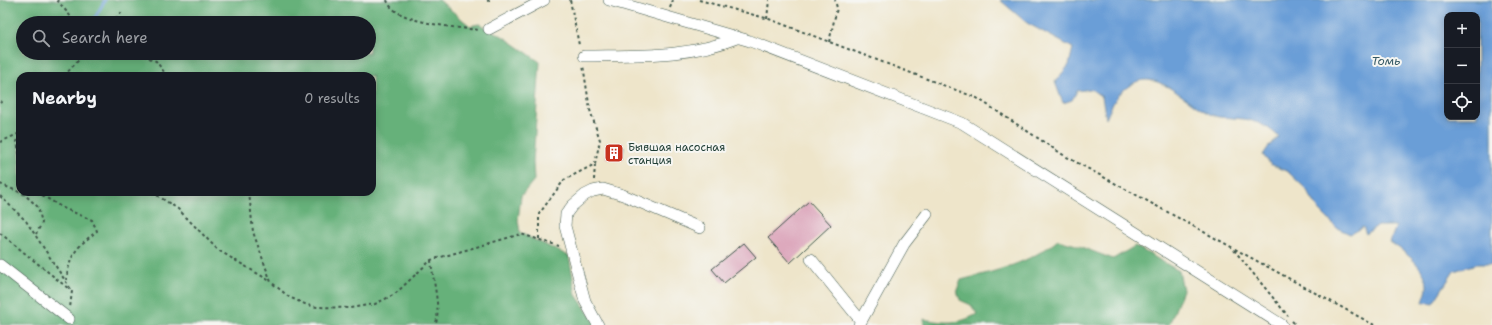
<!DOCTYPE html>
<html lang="en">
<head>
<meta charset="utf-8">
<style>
  body { margin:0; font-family:"Shantell Sans",sans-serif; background:#242831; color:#f1f3f6 }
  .controls { position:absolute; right:12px; top:12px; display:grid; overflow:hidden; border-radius:8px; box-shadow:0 2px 10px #0003 }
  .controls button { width:36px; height:36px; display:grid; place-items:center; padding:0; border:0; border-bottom:1px solid #363941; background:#171b24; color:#f1f3f6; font:20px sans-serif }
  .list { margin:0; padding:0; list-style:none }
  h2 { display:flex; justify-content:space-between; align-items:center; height:52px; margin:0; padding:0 16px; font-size:17px }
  h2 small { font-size:13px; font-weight:400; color:#9ea1a6 }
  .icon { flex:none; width:22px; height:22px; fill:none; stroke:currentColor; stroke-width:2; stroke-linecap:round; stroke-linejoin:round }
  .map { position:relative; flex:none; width:1492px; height:325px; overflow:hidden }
  .search { position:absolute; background:#171b24; box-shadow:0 2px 10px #0003; left:16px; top:16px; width:360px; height:44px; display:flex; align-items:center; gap:10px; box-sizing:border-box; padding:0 14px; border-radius:22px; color:#9ea1a6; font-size:15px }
  .panel { position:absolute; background:#171b24; box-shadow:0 2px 10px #0003; left:16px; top:72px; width:360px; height:124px; border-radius:12px }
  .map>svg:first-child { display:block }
  .forest { fill:#66b17a; stroke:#427757; fill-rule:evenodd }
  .water { fill:#6b9ed7; stroke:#456e86; fill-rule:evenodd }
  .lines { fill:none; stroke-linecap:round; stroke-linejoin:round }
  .stream { stroke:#6b9ed7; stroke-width:3 }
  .building { fill:#dda9bd }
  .minor-casing { stroke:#3e564a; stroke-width:12 }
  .path { stroke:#3e564a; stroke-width:2; stroke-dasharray:3 3; stroke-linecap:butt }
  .minor { stroke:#fff; stroke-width:11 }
  .labels { text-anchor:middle; stroke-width:4; stroke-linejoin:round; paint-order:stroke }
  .poi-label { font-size:11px; fill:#1f3d34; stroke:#f6f6f2; text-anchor:start }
  .water-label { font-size:12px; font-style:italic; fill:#365a65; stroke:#f6f6f2 }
</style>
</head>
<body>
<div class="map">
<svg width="1492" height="325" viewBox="0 0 1492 325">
  <rect width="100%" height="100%" fill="#f6f6f2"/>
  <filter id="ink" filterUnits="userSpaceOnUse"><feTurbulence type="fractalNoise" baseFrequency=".025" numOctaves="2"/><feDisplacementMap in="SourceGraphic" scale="8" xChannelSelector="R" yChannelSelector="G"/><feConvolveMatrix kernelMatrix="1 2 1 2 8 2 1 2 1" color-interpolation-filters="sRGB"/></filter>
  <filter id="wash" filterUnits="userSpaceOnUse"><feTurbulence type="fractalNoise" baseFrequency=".012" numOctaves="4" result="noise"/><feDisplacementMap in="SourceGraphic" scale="16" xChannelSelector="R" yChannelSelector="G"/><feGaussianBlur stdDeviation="0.9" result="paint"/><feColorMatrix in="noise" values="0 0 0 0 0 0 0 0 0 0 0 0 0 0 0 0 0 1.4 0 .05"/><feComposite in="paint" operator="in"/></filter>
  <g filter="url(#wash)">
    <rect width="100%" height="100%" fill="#eee5ca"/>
    <!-- forest -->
    <path class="forest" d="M0,0H439L470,26L479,24L504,37L540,62L533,162L534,180L521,196L518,220L520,233L569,256L576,295L597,325H0ZM23,23H369V53H23ZM20,76H372V192H20Z
      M1058,240L1076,245L1113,259L1135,246L1179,271L1183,290L1169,325H924L923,319C944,323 958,325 977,314L971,305L960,300L957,290L961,280C996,271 1030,263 1058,240Z"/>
    <!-- water -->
    <path class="water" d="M1000,0H1492V264H1476L1454,271L1433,303L1423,302C1424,298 1427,292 1427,287C1428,269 1404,251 1390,242L1396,226H1377L1366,234L1363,227L1350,234L1337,228L1319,210L1306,189L1287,171L1270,164L1263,155L1269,146L1279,137C1266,124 1252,119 1233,118C1228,117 1220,118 1215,116C1190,108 1159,67 1132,84C1116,94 1114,101 1106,119L1102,97L1091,89L1077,91L1072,100L1063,103L1055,82L1069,65L1073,48L1027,23ZM1447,15H1477V117H1447Z"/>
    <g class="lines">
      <!-- stream -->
      <path class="stream" d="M92,23L105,0"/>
    </g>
    <g id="blocks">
      <!-- building -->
      <path class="building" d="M608,147L622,148L621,160L606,158Z
        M809,201L831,225L790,263L768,238Z
        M744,243L756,257L724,283L712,269Z"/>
    </g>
  </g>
  <g filter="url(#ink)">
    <use href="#blocks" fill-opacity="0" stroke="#3e564a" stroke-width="1"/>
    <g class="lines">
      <defs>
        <path id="minor" d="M609,0L750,41L962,123L1282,325
          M489,29L544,0
          M584,56C638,55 687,58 737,38
          M811,259L861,321
          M0,265L69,319
          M598,325L585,301L565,226L566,214L572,206L585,195L593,191L603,189L623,195L700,228
          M859,325L904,244L927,214"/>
      </defs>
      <!-- minor casing -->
      <use href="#minor" class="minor-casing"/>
      <!-- path -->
      <path class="path" d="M57,0L76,23
        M387,0C393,23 459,28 480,30
        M570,0L579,45
        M699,0L769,19L977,98L1065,156L1374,325
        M487,1L490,0
        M670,8L673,0
        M767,19L769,0
        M111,23L123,11
        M829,42L837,8L835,0
        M138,53L156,61L167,76
        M64,76L85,53
        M0,103L4,99
        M20,134L17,142L20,157
        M0,142L20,133
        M20,179V186
        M594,180L595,164
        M0,184L24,194L38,207L42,223L36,234
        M37,192L63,208L92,220L97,231C76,248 71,252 66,280
        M152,192L178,209L218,250L270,281
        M249,192L253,232L271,282L289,297L307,305L317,307L350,308L375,304L395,294L431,260L521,234L559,246
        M0,196L26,221L72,291L70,308
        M0,233L69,289
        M539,239V214L564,180L595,164L600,140L590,110L583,65
        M1234,250L1288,316
        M431,260C432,276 442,313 435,325
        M1292,321L1296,325"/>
      <!-- minor -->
      <use href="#minor" class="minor"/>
    </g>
  </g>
  <!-- icons -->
  <defs>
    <symbol id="building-square" viewBox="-11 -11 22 22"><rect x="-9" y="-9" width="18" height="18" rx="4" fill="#c8321e" stroke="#f6f6f2"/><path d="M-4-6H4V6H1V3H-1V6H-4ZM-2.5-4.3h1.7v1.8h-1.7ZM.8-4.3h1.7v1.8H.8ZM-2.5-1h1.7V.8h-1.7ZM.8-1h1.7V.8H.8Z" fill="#fff"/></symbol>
  </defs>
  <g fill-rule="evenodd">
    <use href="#building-square" x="603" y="142" width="22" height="22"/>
  </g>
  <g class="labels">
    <!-- poi labels -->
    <g class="poi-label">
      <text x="628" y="151">Бывшая насосная<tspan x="628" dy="13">станция</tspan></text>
    </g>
    <!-- water labels -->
    <g class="water-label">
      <text x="1386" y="65">Томь</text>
    </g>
  </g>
</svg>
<div class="controls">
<button>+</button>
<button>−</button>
<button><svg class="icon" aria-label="locate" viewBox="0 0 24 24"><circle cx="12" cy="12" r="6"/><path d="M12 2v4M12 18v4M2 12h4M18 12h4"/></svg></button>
</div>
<div class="search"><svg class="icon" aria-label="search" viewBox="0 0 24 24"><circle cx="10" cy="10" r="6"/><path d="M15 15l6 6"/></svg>Search here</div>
<section class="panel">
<h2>Nearby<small>0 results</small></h2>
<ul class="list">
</ul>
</section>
</div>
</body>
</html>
